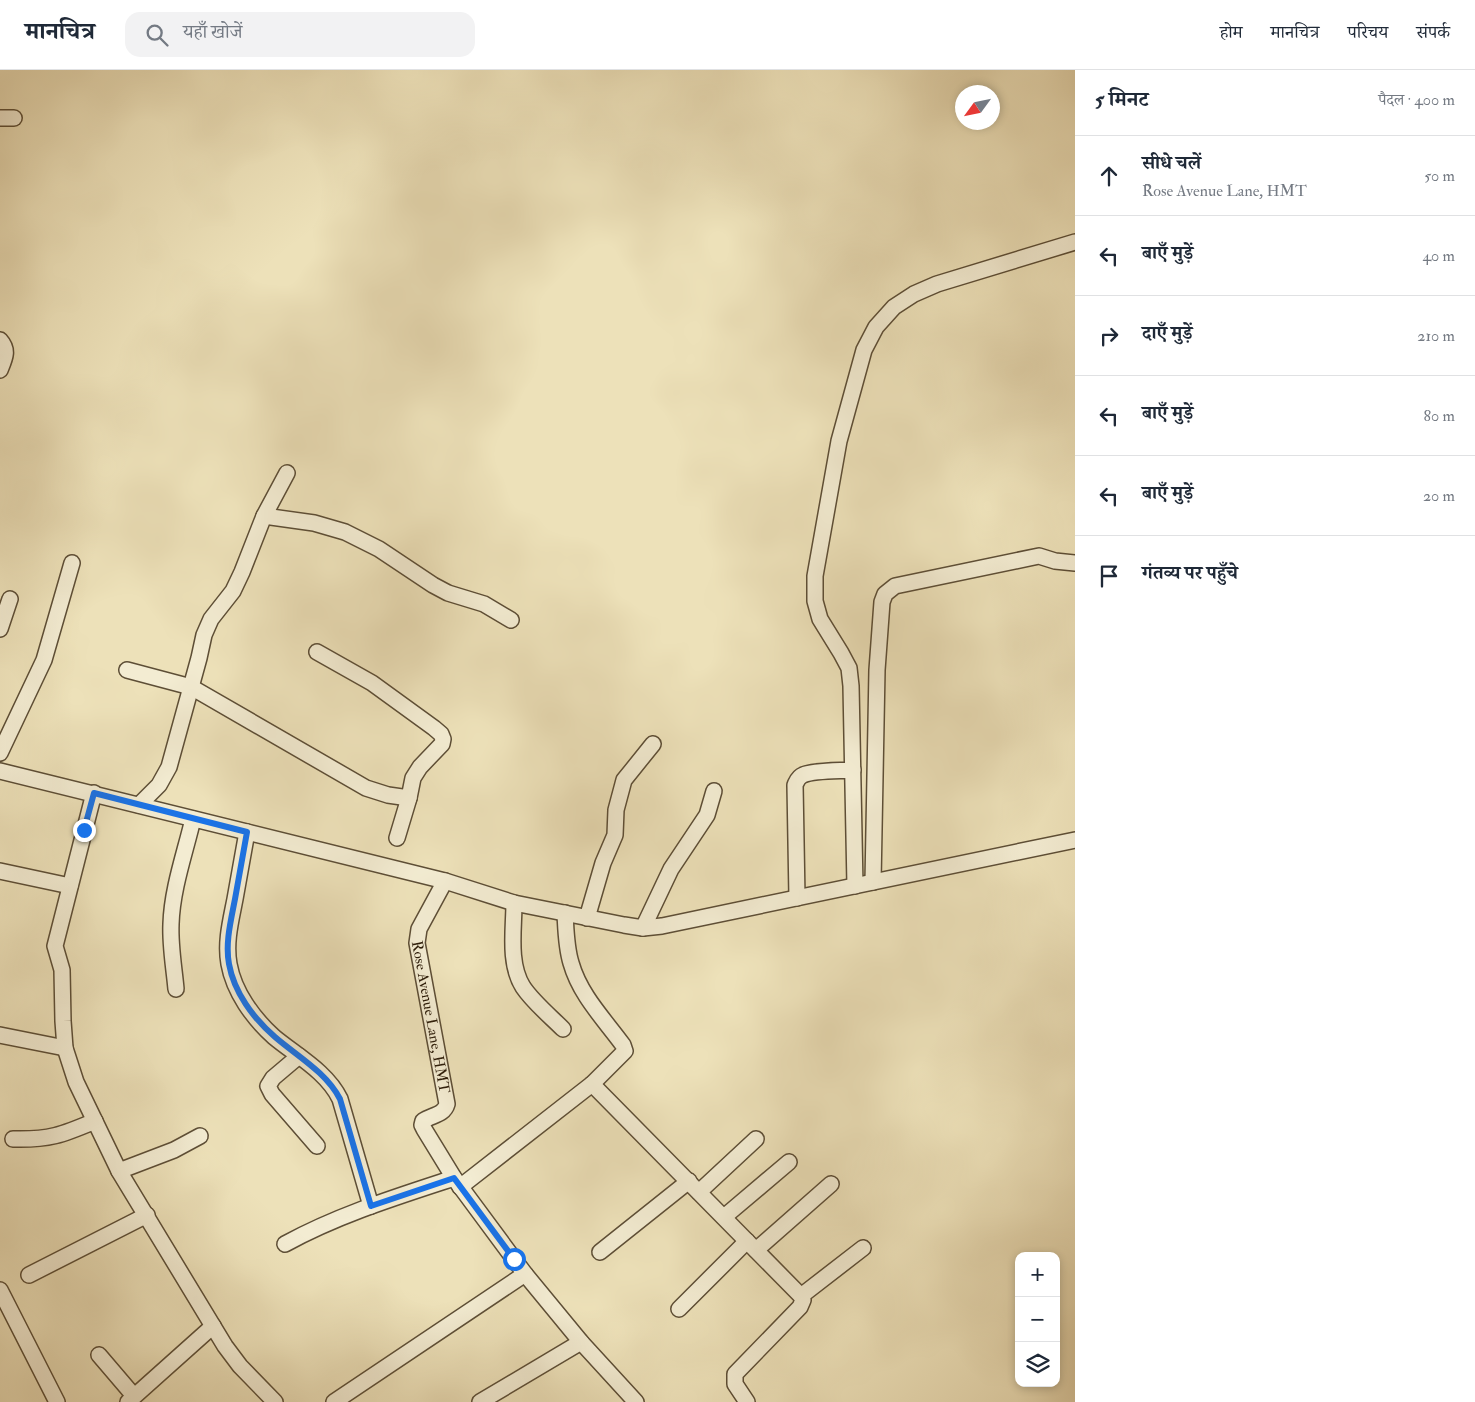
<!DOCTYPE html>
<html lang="hi">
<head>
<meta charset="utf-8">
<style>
  body { margin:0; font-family:"IM FELL Double Pica","Noto Serif Devanagari",serif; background:#f2f2f3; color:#1f2937 }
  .controls { position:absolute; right:15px; bottom:15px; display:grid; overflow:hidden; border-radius:10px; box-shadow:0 2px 8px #0003 }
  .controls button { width:45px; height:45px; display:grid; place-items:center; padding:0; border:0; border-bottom:1px solid #e0e1e3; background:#fff; color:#1f2937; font:25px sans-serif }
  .compass { position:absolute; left:955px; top:15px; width:45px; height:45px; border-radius:50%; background:#fff; box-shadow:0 2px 8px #0003; rotate:237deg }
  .stop { position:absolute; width:15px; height:15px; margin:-11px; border:4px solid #1a73e8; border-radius:50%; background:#fff }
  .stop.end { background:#1a73e8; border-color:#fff; box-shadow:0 1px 5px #0008 }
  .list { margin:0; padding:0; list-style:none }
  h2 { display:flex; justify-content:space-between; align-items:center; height:65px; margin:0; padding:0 20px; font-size:21px }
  h2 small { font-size:16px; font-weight:400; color:#747a83 }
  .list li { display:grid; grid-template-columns:32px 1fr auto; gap:15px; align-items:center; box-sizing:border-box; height:80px; padding:0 20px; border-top:1px solid #e0e1e3 }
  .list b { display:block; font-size:19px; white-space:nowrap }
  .list p { margin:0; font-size:16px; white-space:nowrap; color:#747a83 }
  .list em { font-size:16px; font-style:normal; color:#747a83 }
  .icon { flex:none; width:28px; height:28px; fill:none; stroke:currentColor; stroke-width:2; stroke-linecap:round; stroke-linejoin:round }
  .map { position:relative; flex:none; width:1075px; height:1332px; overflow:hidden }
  header { display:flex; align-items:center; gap:30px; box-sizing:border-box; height:70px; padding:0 25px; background:#fff; border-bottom:1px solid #e0e1e3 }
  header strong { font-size:24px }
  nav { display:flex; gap:28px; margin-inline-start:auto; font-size:18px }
  .search { width:350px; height:45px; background:#f2f2f3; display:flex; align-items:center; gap:12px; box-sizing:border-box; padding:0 18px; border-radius:15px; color:#747a83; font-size:19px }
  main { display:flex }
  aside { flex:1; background:#fff }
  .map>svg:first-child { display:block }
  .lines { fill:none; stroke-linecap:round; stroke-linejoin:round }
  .minor-casing { stroke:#5d4e36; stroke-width:18 }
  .minor { stroke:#f3ecd2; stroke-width:15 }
  .route { stroke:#1a73e8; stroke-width:6 }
  .labels { text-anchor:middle; stroke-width:4; stroke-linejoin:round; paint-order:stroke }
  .street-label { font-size:15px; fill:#2d1d0a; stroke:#f3ecd2 }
</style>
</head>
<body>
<header>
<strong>मानचित्र</strong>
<div class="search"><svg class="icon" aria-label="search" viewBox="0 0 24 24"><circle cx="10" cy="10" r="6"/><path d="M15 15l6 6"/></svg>यहाँ खोजें</div>
<nav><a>होम</a><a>मानचित्र</a><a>परिचय</a><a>संपर्क</a></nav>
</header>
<main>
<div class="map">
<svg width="1075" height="1332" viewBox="0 0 1075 1332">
  <rect width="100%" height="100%" fill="#ede1b9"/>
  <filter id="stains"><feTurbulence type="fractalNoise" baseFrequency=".004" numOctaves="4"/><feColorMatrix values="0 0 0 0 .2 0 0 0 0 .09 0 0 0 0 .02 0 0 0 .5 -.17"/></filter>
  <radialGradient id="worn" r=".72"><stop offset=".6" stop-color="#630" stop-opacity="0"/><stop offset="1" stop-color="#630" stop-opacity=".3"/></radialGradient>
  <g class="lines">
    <defs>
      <g id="minor">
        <path d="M0,48H14"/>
        <path d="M0,270C9,280 5,288 0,300"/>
        <path d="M264,446L314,453L345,462L379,479L433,515L448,523L484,534L511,550"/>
        <path d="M0,559L10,529"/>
        <path d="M317,582L372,613L434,658L441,664L443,669L442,674L420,697L413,708L409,728L397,768"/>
        <path d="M127,600L191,617L366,718L388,725L409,728"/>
        <path d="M0,683L44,590L72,493"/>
        <path d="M0,701L445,811L514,833L624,855L643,858L662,856L1075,770"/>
        <path d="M94,723L55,876L62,900L63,951L65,978L76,1012L119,1101L225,1276L240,1296L275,1332"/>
        <path d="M139,735L159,715L169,697L199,588L204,565L211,549L233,521L242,502L264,446L287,403"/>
        <path d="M247,762C243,784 239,807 235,829C231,850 225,872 229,894C234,922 253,948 274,967C297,986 327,1002 340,1029L371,1136"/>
        <path d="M0,801L70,816"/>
        <path id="s1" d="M445,811L419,859L417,873L447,1034C444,1045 432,1045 423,1051L422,1055L424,1059L454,1108L525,1204L581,1272L636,1332"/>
        <path d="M873,812L877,600L882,532L885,524L895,516L1039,486L1055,491L1075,493"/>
        <path d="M855,816L851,616L849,598L841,583L820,549L815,531V506L839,371L864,280L876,257L894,237L914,224L937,214L1075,172"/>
        <path d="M797,828L795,715C797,711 798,707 803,705C814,700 840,701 853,700"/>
        <path d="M514,833C514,859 508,893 523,917C533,932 550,946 563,959"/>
        <path d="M587,848L603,793L615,765L616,740L624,710L653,674"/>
        <path d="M643,858L671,799L707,745L714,721"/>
        <path d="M176,919C174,897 170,876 171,854C172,819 185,783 193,749"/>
        <path d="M0,965L65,978"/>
        <path d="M299,986L273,1008L268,1016L272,1024L317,1076"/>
        <path d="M592,1014L801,1226L803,1230L800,1237L735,1304V1314L747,1332"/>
        <path d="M13,1069C49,1070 62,1065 95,1051"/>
        <path d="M119,1101L174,1080L200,1066"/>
        <path d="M460,1117L592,1014L625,981L623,975C604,949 580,925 571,893C566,877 566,860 565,843"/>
        <path d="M699,1122L756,1069"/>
        <path d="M724,1147L789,1092"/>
        <path d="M285,1174C338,1145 396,1127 454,1108"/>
        <path d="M756,1180L831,1114"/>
        <path d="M600,1182L689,1111"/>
        <path d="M29,1205L147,1145"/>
        <path d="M0,1220L57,1332"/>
        <path d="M801,1226L863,1178"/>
        <path d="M679,1239L747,1171"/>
        <path d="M99,1285L134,1326"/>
        <path d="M128,1332L213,1256"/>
        <path d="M334,1332L525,1204"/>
        <path d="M480,1332L581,1272"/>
      </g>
    </defs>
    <!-- minor casing -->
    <use href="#minor" class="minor-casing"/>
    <!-- minor -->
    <use href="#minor" class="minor"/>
  </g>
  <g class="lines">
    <!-- route -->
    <path class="route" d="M84,760L94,723L247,762C243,784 239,807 235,829C231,850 225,873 229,894C234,922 253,948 275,967C297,986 326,1002 340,1029L371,1136L454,1108L514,1189"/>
  </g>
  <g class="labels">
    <!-- street labels -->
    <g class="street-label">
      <text dy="5" stroke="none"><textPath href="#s1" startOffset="144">Rose Avenue Lane, HMT</textPath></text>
    </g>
  </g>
  <rect width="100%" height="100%" filter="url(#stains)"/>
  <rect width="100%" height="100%" fill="url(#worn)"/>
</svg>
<div class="controls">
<button>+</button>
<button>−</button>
<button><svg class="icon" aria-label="layers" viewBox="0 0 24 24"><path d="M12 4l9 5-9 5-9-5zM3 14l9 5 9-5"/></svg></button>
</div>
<svg class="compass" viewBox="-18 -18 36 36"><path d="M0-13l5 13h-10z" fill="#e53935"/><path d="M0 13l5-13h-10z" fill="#747a83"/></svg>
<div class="stop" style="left:514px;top:1189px"></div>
<div class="stop end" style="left:84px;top:760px"></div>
</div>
<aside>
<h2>5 मिनट<small>पैदल · 400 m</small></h2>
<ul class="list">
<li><svg class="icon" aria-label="ahead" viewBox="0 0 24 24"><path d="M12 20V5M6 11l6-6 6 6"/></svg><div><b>सीधे चलें</b><p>Rose Avenue Lane, HMT</p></div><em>50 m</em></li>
<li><svg class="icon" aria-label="left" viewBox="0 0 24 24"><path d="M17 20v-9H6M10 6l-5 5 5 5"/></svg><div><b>बाएँ मुड़ें</b></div><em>40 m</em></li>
<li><svg class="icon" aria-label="right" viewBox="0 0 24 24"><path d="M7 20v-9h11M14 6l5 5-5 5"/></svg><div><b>दाएँ मुड़ें</b></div><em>210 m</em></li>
<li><svg class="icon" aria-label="left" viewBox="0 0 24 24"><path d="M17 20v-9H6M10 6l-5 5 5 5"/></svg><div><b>बाएँ मुड़ें</b></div><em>80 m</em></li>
<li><svg class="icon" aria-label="left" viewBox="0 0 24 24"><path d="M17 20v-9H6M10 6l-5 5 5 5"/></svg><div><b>बाएँ मुड़ें</b></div><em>20 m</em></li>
<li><svg class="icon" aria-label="arrive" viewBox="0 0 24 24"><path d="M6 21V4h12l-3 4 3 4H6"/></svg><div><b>गंतव्य पर पहुँचे</b></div></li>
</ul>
</aside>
</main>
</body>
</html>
